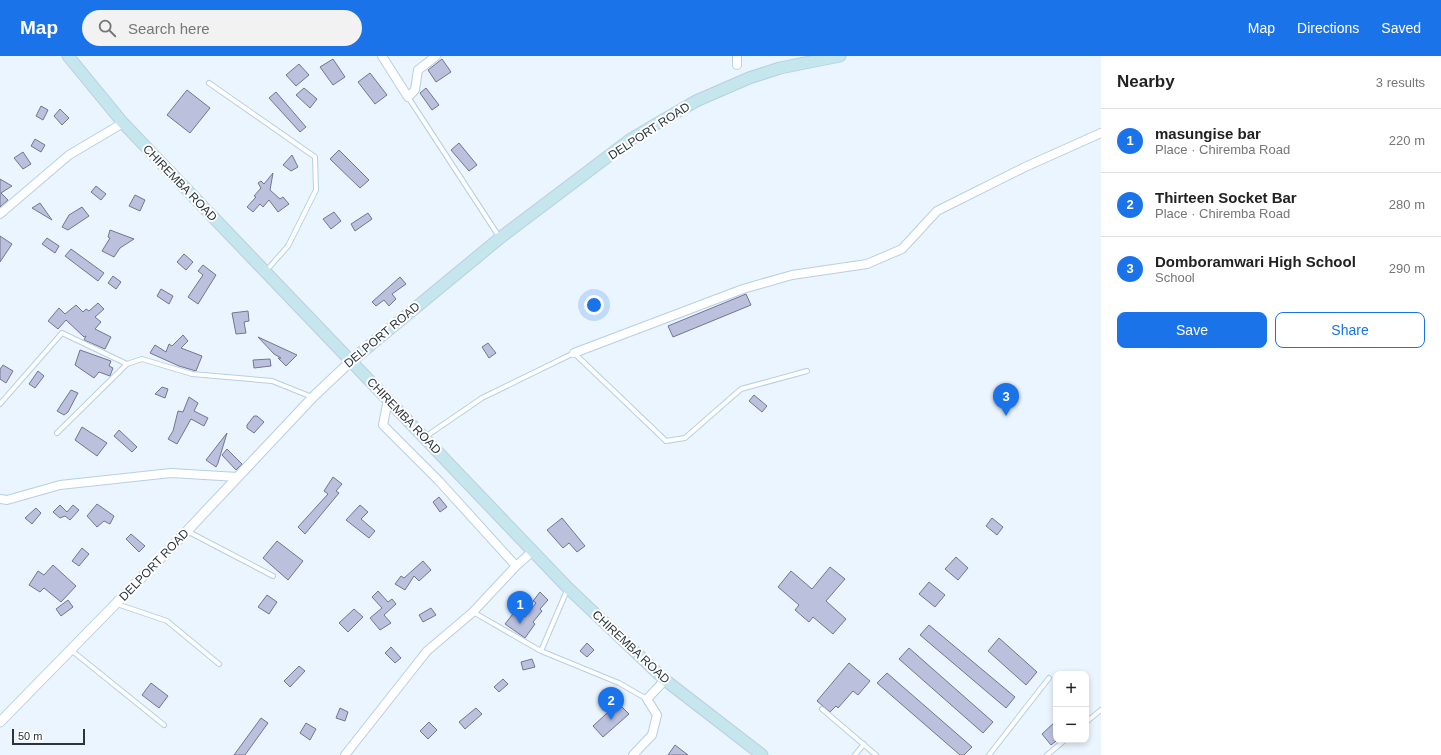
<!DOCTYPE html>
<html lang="en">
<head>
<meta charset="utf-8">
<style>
  body { margin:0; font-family:Arial,sans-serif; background:#f2f2f2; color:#222 }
  .controls { position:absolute; right:12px; bottom:12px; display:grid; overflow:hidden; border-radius:8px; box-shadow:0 2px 6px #0003 }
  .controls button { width:36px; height:36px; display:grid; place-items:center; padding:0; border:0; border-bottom:1px solid #e0e0e0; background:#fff; color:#222; font:20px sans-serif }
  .scale { position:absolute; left:12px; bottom:10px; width:73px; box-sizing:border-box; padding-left:4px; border:2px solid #2b343d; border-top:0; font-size:11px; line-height:14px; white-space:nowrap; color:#2b343d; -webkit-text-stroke:3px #fff; paint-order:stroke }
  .you { position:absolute; left:594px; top:249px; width:14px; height:14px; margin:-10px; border:3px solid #fff; border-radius:50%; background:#1a73e8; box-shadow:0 0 0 6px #1a73e833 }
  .badge { display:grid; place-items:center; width:26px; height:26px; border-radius:50%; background:#1a73e8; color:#fff; font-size:13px; font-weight:700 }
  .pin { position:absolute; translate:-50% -33px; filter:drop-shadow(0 1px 2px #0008) }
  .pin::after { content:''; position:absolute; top:21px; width:14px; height:12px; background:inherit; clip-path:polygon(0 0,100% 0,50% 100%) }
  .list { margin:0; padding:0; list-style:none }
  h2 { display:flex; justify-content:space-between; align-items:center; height:52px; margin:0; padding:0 16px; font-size:17px }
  h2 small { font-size:13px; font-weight:400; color:#767676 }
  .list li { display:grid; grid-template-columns:26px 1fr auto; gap:12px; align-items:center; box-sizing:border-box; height:64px; padding:0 16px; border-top:1px solid #e0e0e0 }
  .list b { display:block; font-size:15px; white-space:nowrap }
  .list p { margin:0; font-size:13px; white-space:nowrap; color:#767676 }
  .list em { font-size:13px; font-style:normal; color:#767676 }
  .actions { display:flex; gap:8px; padding:12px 16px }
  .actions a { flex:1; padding:9px 0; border:1px solid #1a73e8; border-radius:8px; text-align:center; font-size:14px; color:#1a73e8 }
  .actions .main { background:#1a73e8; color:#fff }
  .icon { flex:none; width:22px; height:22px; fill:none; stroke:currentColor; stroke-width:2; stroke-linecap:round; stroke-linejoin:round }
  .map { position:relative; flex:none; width:1101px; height:699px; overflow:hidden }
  header { display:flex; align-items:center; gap:24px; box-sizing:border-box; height:56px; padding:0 20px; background:#1a73e8; color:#fff }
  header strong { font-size:19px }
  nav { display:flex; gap:22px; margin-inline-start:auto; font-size:14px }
  .search { width:280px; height:36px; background:#f2f2f2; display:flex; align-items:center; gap:10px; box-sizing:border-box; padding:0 14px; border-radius:22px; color:#767676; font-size:15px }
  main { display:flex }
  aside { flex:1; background:#fff }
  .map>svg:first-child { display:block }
  .building { fill:#bbc0dd; stroke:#717691 }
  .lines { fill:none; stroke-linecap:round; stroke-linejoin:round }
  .service-casing { stroke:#b6cfe6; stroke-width:6 }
  .minor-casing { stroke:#b6cfe6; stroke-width:10 }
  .tertiary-casing { stroke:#b6cfe6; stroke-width:11 }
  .secondary-casing { stroke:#b6cfe6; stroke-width:13 }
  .service { stroke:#fff; stroke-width:4 }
  .minor { stroke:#fff; stroke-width:8 }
  .tertiary { stroke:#fff; stroke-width:9 }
  .secondary { stroke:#c6e6ed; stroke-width:11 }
  .labels { text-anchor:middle; stroke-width:4; stroke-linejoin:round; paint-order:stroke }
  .street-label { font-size:12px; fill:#2b343d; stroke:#fff }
</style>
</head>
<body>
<header>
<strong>Map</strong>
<div class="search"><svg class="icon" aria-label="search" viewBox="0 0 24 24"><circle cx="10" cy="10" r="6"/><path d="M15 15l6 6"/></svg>Search here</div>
<nav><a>Map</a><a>Directions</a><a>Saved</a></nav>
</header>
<main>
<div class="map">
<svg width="1101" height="699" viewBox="0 0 1101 699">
  <rect width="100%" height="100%" fill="#ebf5ff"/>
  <!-- building -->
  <path class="building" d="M333,3L345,21L333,29L320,11Z
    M442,3L451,16L436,26L428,14Z
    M299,8L309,19L296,30L286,19Z
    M370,17L387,39L375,48L358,26Z
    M304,32L317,43L310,52L296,39Z
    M426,32L439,49L432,54L420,37Z
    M187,34L210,52L190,77L167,59Z
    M276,36L306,71L300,76L269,42Z
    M41,50L48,54L43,64L36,60Z
    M60,53L69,62L62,69L54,60Z
    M35,83L45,89L41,96L31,90Z
    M459,87L477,109L469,115L451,94Z
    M339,94L369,124L360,132L330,103Z
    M23,96L31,108L23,113L14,102Z
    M292,99L298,111L291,115L283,109Z
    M273,117L270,134L280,143L283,141L289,148L278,156L269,144L263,151L260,148L253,156L247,151L256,141L254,140L261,132L258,127L261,125L264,128Z
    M0,123L12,130L1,137L8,144L0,151Z
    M96,130L106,138L101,144L91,136Z
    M135,139L145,144L140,155L129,150Z
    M40,147L52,164L32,152Z
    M82,151L89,160L68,174L62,171L69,159Z
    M334,156L341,165L331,173L323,163Z
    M368,157L372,163L355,175L351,168Z
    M110,174L134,183L120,192L114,201L102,195L110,182L108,181Z
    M0,180L12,188L0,206Z
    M47,182L59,190L55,197L42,188Z
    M71,193L104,217L98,225L65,200Z
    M184,198L193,206L186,214L177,206Z
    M203,209L216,219L198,248L188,241L203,219L198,215Z
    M113,220L121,226L116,233L108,227Z
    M400,221L406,228L392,238L396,243L389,250L384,244L376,250L372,246Z
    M161,233L173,240L169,248L157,240Z
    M746,238L751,249L673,281L668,270Z
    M98,247L104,253L95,261L101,266L95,273L111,281L105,293L84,284L86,280L84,281L66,264L58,273L48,265L59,252L65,258L76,249L83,256L86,253L89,255Z
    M248,255L249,265L244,266L246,277L236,278L232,257Z
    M183,279L188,285L181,292L202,300L196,315L179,310L150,297L155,289L166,296L169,288L172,290Z
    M258,281L297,299L286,310L278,302H281L274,298Z
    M488,287L496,297L489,302L482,291Z
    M80,294L111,305L109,310L113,312L110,320L99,316L94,322L75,309Z
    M270,303L271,310L254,312L253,304Z
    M3,309L13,315L6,327L0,323V313Z
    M38,315L44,320L35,332L29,328Z
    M162,331L168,333L165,342L155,338Z
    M71,334L78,337L68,356L64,359L57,355Z
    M754,339L767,350L762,356L749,345Z
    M189,341L198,347L194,355L208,362L204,370L191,363L177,388L168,383L173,375L178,355L183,356Z
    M254,360H257L264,366L254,377L247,372V369Z
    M82,371L107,387L97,400L75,384Z
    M119,374L137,391L132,396L114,380Z
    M227,377L218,407L216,411L206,404Z
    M227,393L242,408L236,414L222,399Z
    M333,421L342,428L336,435L339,437L305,478L298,471L328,438L324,435Z
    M439,441L447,451L440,456L433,446Z
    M97,448L114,460L110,468L104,465L97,471L87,460Z
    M60,449L67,456L73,449L79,454L70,464L65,460L60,462L53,456Z
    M360,449L368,456L361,463L375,475L369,482L346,464Z
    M36,452L41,457L32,468L25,462Z
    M562,462L585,490L577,496L569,487L563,492L547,474Z
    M992,462L1003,471L997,479L986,470Z
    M131,478L145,490L139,496L126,483Z
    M277,485L303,505L288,524L263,502Z
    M82,492L89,498L79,510L72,505Z
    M956,501L968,512L958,524L945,513Z
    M423,505L431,514L419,525L414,520L405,534L395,528L401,520L404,522Z
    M53,509L76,530L61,546L44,532L40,536L29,529L38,515L44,519Z
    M830,511L845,523L826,545L846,563L833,578L813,561L809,566L795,554L799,549L778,531L791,515L812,533Z
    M929,526L945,539L935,551L919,538Z
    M378,535L388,546L392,543L396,548L384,559L391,567L380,574L370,562L382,552L372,541Z
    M540,536L548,544L540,553L542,555L533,566L535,568L525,582L505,568L516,554L525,561L536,547L533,545Z
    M267,539L277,546L269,558L258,551Z
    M68,544L73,551L61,560L56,553Z
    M431,552L436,559L423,566L419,559Z
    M354,553L363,561L348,576L339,567Z
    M929,569L1015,641L1006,652L920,579Z
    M999,582L1037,616L1026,629L988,595Z
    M587,587L594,594L587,601L580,595Z
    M391,591L401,602L395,607L385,597Z
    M909,592L993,666L983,677L899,603Z
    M532,603L535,611L523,614L521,606Z
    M849,607L870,625L858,639L853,635L838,652L836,650L830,656L817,645Z
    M299,610L305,615L290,631L284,625Z
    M887,617L972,691L964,699H960L877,627Z
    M503,623L508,628L499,636L494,631Z
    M151,627L168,640L159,652L142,639Z
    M618,647L629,658L603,681L593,670Z
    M340,652L348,656L345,665L336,662Z
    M476,652L482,658L465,673L459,666Z
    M261,662L268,667L245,699H234Z
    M1056,665V685L1051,689L1042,678Z
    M429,666L437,674L428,683L420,675Z
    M306,667L316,673L310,684L300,677Z
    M675,689L688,699H668Z"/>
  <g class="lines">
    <defs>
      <path id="service" d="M209,27L315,101L316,134L288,190L266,215
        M408,41L500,182
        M0,348L62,277L127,308L142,303L192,318L272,325L312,341
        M57,377L127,308
        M425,381L482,342L574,297L666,385L685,382L741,333L807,315
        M187,475L273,520
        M117,548L167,565L219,608
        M473,556L541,595L619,627L647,643
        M71,594L164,669
        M541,595L568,532
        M822,653L876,699
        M1086,666L1101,654
        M855,699L864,688
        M989,699L1049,622
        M1047,699L1065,684"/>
      <path id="minor" d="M382,0L408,41L415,34L418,14L436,0
        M737,0V9
        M0,158L69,99L123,67
        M574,297L743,233L792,219L867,208L902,193L937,155L1025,111L1101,77
        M388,343L383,369L439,425L516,510
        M0,443L7,444L60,429L171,417L238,421
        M345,699L427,595L473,556L516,510L533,495
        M633,699L652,679L657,659L647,643L665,624"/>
      <path id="tertiary" d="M0,666L187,475L313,341L351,305"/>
      <path id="secondary" d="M68,0L123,67L568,532L665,624L762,699
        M351,305L500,182L631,83L658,67L696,45L749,22L780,12L840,0"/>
    </defs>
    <!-- service casing -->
    <use href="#service" class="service-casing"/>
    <!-- minor casing -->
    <use href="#minor" class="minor-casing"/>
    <!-- tertiary casing -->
    <use href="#tertiary" class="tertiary-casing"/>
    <!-- secondary casing -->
    <use href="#secondary" class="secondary-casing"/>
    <!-- service -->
    <use href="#service" class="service"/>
    <!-- minor -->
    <use href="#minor" class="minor"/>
    <!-- tertiary -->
    <use href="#tertiary" class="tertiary"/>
    <!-- secondary -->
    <use href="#secondary" class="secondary"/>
  </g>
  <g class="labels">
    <!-- street labels -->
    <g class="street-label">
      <text transform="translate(649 75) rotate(-33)" y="4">DELPORT ROAD</text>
      <text transform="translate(180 127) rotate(46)" y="4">CHIREMBA ROAD</text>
      <text transform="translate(382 279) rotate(-40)" y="4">DELPORT ROAD</text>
      <text transform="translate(404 360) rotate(46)" y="4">CHIREMBA ROAD</text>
      <text transform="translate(154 509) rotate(-46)" y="4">DELPORT ROAD</text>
      <text transform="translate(631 591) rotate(43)" y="4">CHIREMBA ROAD</text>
    </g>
  </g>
</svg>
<div class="controls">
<button>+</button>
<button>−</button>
</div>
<div class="scale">50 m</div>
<div class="you"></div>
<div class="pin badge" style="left:520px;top:568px">1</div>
<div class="pin badge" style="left:611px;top:664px">2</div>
<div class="pin badge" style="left:1006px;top:360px">3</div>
</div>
<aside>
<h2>Nearby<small>3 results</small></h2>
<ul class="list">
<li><span class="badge">1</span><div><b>masungise bar</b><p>Place · Chiremba Road</p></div><em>220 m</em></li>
<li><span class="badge">2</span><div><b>Thirteen Socket Bar</b><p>Place · Chiremba Road</p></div><em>280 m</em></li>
<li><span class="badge">3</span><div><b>Domboramwari High School</b><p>School</p></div><em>290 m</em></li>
</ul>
<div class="actions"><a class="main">Save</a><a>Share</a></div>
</aside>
</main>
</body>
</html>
